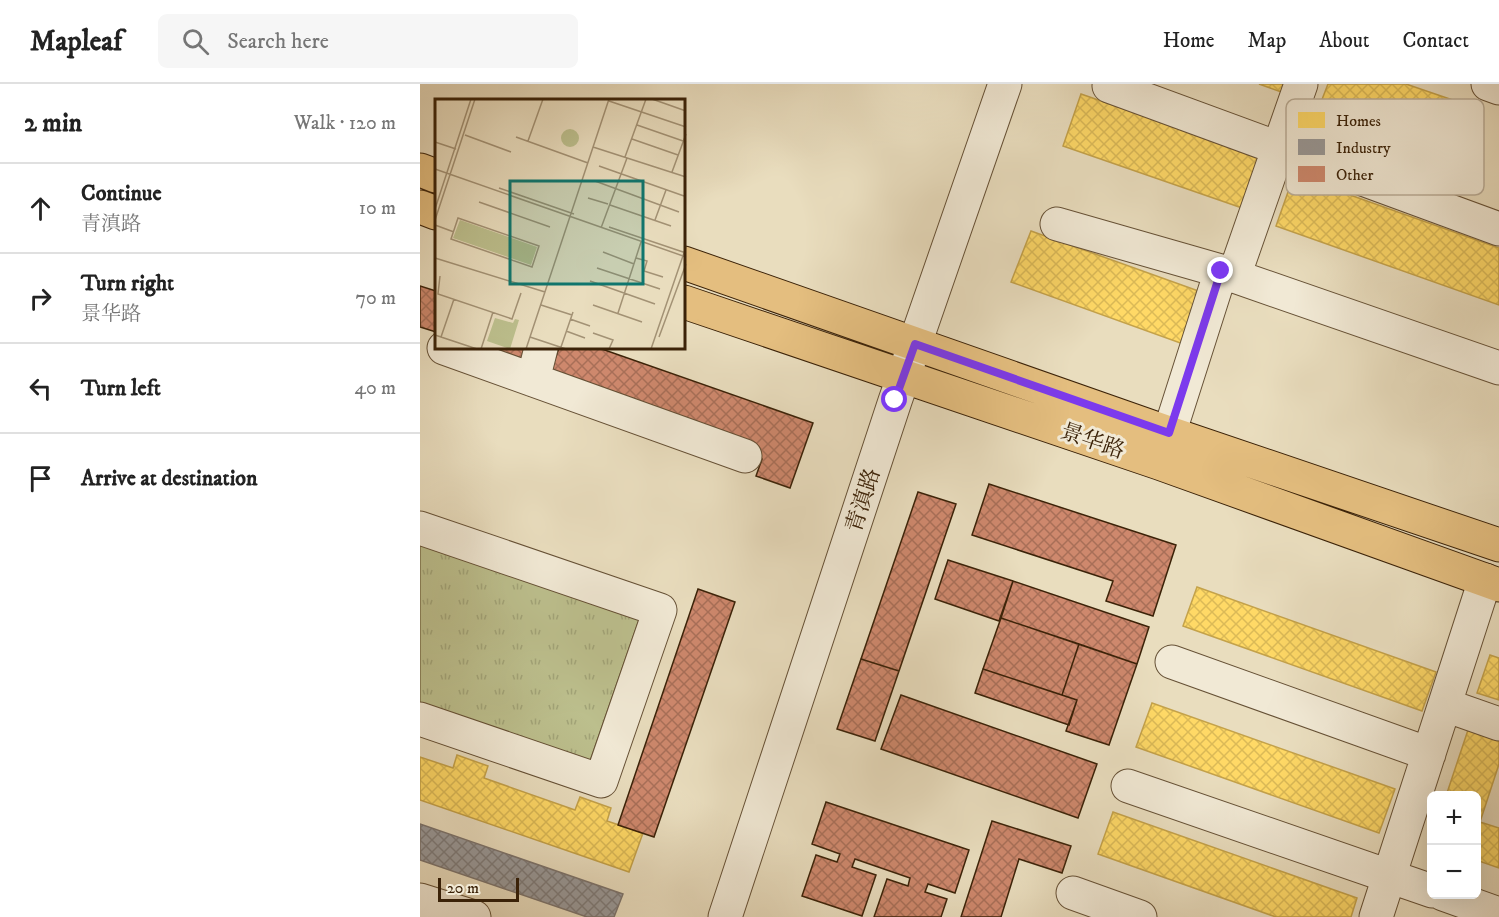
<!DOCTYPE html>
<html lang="en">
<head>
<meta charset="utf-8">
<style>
  body { margin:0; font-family:"IM FELL DW Pica","Noto Serif SC",serif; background:#f6f6f6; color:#222 }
  .controls { position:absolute; right:18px; bottom:18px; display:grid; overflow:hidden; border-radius:9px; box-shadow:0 6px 24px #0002 }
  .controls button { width:54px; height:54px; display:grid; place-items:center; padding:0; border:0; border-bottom:2px solid #e0e0e0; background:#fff; color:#222; font:30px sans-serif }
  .scale { position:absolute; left:18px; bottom:15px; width:81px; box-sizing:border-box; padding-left:6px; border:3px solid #3b2208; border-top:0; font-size:16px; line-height:21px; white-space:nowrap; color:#3b2208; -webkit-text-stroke:4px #f1e9d5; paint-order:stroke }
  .stop { position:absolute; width:18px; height:18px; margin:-14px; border:4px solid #7c3aed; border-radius:50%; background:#fff }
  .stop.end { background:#7c3aed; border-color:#fff; box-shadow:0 2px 6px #0008 }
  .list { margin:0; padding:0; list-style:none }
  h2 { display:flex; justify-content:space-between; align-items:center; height:78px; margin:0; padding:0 24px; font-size:26px }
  h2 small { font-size:20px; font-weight:400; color:#767676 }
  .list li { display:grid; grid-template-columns:39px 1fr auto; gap:18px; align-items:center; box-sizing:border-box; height:90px; padding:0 24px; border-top:2px solid #e0e0e0 }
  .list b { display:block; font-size:22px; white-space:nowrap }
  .list p { margin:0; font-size:20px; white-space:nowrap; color:#767676 }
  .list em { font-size:20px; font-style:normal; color:#767676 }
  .icon { flex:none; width:33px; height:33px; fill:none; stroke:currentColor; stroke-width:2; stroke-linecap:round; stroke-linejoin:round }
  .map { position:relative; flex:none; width:1079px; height:833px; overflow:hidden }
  header { display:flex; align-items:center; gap:36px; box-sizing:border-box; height:84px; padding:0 30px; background:#fff; border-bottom:2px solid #e0e0e0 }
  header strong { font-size:28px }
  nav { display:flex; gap:33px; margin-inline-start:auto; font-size:21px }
  .search { width:420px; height:54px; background:#f6f6f6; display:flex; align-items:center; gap:15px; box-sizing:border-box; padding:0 21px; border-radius:9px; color:#767676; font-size:22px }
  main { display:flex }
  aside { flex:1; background:#fff }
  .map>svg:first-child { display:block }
  .grass { fill:url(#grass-tufts); stroke:#7c704a; stroke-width:1.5 }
  .homes { fill:url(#homes-cross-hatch); stroke:#c4a24a; stroke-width:1.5 }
  .industry { fill:url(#industry-cross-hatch); stroke:#7d756e; stroke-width:1.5 }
  .building { fill:url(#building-cross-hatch); stroke:#3b2208; stroke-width:1.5 }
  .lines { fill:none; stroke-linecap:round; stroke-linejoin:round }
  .minor-casing { stroke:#665136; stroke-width:35 }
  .major-casing { stroke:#3b2208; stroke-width:35 }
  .minor { stroke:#f1e9d5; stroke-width:33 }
  .major { stroke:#e4be7f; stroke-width:33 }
  .route { stroke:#7c3aed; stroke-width:8 }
  .labels { text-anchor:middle; stroke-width:6; stroke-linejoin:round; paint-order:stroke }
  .street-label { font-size:22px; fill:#3b2208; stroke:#f1e9d5 }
  .inset-road { fill:none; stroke:#a39275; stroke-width:1.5 }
  .view { fill:#0f766e; fill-opacity:0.15; stroke:#0f766e; stroke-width:3 }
  .inset-edge { fill:none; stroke:#3b2208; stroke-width:3 }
  .key { fill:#f1e9d5; stroke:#baad98; stroke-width:1.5 }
  .key-label { font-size:16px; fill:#3b2208 }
</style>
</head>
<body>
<header>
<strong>Mapleaf</strong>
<div class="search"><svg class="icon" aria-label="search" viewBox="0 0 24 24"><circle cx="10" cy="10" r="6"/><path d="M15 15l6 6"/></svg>Search here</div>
<nav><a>Home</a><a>Map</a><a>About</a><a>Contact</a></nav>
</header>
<main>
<aside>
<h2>2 min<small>Walk · 120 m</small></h2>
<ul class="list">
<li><svg class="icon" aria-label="ahead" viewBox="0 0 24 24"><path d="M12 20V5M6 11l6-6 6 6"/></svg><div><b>Continue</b><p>青滇路</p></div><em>10 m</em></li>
<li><svg class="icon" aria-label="right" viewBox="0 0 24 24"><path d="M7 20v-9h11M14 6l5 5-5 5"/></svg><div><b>Turn right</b><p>景华路</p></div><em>70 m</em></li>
<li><svg class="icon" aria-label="left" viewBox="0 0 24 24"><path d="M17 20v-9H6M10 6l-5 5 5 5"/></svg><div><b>Turn left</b></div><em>40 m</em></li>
<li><svg class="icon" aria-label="arrive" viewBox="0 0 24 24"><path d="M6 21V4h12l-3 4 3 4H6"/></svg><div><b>Arrive at destination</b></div></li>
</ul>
</aside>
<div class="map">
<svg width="1079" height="833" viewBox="0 0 1079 833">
  <defs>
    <pattern id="grass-tufts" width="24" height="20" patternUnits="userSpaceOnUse" patternTransform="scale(1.5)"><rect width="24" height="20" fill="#bcbf8d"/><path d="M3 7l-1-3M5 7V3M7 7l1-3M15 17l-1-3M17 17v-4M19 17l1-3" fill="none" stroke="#a2a478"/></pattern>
    <pattern id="homes-cross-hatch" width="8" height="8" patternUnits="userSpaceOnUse" patternTransform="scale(1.5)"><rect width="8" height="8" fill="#ffd966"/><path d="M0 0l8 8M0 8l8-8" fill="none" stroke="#dbba57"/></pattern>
    <pattern id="industry-cross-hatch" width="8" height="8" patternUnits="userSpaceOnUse" patternTransform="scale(1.5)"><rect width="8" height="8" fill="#999"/><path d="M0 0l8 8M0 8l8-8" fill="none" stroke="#7e7c7b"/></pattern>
    <pattern id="building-cross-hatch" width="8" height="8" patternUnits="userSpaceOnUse" patternTransform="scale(1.5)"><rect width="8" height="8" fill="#ce886d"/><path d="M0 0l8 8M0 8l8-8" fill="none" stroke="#a86f58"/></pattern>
  </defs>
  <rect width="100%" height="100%" fill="#e9ddbe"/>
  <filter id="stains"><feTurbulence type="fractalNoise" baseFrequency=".00333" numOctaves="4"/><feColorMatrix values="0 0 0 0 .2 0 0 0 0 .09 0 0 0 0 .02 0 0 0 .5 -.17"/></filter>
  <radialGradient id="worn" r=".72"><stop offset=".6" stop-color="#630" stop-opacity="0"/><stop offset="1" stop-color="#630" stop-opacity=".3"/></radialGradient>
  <!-- grass -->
  <path class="grass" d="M0,457L220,533L169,680L0,622Z"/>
  <!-- homes -->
  <path class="homes" d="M839,0H871L867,10Z
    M908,0H986L1062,26L1048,68L901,18Z
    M661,10L843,73L825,125L643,62Z
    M874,91L1079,164V221L856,142Z
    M611,147L784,209L766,261L591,198Z
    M777,503L1016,588L1002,627L763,542Z
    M1070,571L1079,574V616L1057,609Z
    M732,619L975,705L959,749L716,663Z
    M1049,643L1079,653V680L1060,738L1079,744V784L1056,776V712H1026Z
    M37,671L68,682L64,694L155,726L160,713L191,724L187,737L223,749L209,788L0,716V673L33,684Z
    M693,728L937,814L931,833H856L678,770Z"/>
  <!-- industry -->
  <path class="industry" d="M0,740L203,810L194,833H167L0,776Z"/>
  <!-- building -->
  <path class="building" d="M0,202L16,207V248L0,243Z
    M63,264H106L101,277Z
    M139,264H179L393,339L370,404L336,392L342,375L333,358L131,286Z
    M569,400L756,461L733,532L686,517L693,497L552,451Z
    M498,408L536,420L479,587L441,575Z
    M528,476L593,497L579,537L515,515Z
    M593,497L729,543L717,580L581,534Z
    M278,505L315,518L234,753L198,741Z
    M581,534L659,560L642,611L563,585Z
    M659,560L717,580L689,661L646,647L657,616L642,611Z
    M441,575L479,587L455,657L417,645Z
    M563,585L657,616L649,641L555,609Z
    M481,611L677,680L658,734L461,665Z
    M406,718L549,766L535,809L508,800L505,808L527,815L521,833H454L467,795L488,802L490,794L435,775L432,783L456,791L442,832L382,812L396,771L417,778L420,770L392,760Z
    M572,737L651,762L642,789L599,775L581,833H541Z"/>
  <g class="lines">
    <defs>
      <path id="minor" d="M1068,0L1079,4
        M689,2L1079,145
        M637,140L801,187
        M814,192L1079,284
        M24,264L325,372
        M113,296L121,264
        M741,375L801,187L814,192L881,0
        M0,444L240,526L181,697L0,635
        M752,578L1009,670
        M1025,621L1079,640
        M708,702L1012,807
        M653,809L720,833
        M1023,810L1079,830
        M0,816L54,833
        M305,833L475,317L585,0
        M956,833L1065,496"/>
      <path id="major" d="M0,86L16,92
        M0,123L16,129
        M264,179L749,349L1079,461
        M264,218L739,379L1079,501"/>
    </defs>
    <!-- minor casing -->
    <use href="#minor" class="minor-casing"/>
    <!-- major casing -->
    <use href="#major" class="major-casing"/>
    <!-- minor -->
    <use href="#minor" class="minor"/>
    <!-- major -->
    <use href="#major" class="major"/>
  </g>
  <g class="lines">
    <!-- route -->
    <path class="route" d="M475,316L495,260L749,349L801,187"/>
  </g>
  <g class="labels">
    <!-- street labels -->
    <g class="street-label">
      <text transform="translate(673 356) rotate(19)" y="8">景华路</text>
      <text transform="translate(442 416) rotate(-72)" y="8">青滇路</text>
    </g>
  </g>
  <!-- overview -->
  <g transform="translate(15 15)">
    <rect width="250" height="250" fill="#e9ddbe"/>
    <path d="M126 39a9 9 0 1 1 18 0a9 9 0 1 1-18 0ZM25,121L102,148L96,166L18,139ZM60,219L78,224L80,220L84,221L75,250L52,242Z" fill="#bcbf8d"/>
    <path class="inset-road" d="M217,0L251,12M174,2L251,28M202,26L251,43M30,36L76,53M81,38L153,64M197,40L243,56M93,42L108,0M0,43L21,50M158,48L251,78M190,58L211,0M164,67L249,97M0,70L251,158M237,73L251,35M160,82L244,113M64,89L139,115M153,99L173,105M44,103L115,128M175,106L236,127M0,110L36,0M23,119L104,147L97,168L16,140ZM0,121L40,0M220,121L231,91M0,126L19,133M174,128L251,154M166,129L192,59M168,153L199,165M0,159L110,193M201,159L212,162L209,172L228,178M162,169L225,190M5,177L3,195L77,220L86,194M155,182L220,205M106,206L137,216M158,206L207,223M183,214L206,143M135,220L155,227M131,232L150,239M158,234L178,241L174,250M0,236L42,250M6,238L19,200M95,238L131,250M224,238L251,165M126,248L138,213M46,250L58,213M91,250L174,0M216,250L251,148"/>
    <path class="view" d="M75,82H208V185H75Z"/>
    <rect width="250" height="250" class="inset-edge"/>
  </g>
  <!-- legend -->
  <rect x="866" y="15" width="198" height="96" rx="9" class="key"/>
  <rect x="878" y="28" width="27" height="16" fill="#ffd966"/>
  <rect x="878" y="55" width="27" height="16" fill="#999"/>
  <rect x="878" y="82" width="27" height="16" fill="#ce886d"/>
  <g class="key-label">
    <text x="916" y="42">Homes</text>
    <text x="916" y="69">Industry</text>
    <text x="916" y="96">Other</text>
  </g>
  <rect width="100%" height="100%" filter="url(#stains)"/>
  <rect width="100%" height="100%" fill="url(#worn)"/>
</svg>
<div class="controls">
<button>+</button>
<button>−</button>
</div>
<div class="scale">20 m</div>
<div class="stop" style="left:475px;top:316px"></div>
<div class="stop end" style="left:801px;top:187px"></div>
</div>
</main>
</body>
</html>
